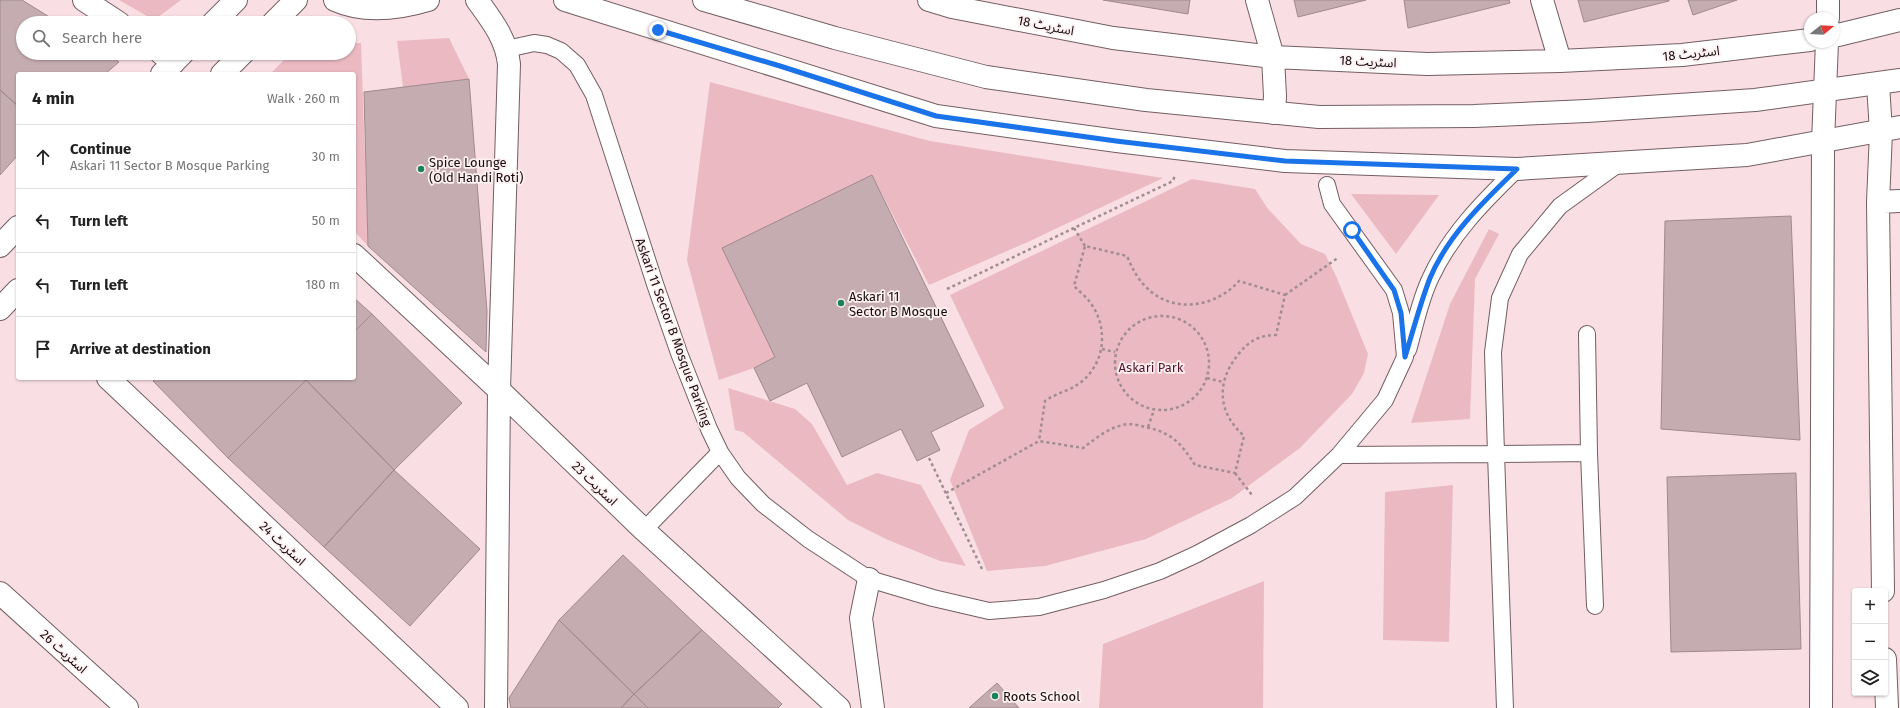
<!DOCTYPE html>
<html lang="en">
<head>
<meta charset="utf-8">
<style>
  body { margin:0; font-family:"Fira Sans","Noto Sans Arabic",sans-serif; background:#f6f6f6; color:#222 }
  .controls { position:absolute; right:12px; bottom:12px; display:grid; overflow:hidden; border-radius:4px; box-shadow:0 1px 3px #0004 }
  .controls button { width:36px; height:36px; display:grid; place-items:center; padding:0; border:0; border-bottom:1px solid #e0e0e0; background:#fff; color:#222; font:20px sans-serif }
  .compass { position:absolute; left:1804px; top:12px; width:36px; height:36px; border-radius:50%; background:#fff; box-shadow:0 1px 3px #0004; rotate:72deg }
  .stop { position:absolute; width:12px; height:12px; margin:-9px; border:3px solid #1a73e8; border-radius:50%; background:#fff }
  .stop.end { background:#1a73e8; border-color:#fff; box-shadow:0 1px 4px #0008 }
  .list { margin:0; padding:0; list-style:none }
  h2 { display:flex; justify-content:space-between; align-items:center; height:52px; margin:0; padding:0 16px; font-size:17px }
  h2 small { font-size:13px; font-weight:400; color:#767676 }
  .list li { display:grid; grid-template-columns:26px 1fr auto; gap:12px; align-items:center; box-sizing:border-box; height:64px; padding:0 16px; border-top:1px solid #e0e0e0 }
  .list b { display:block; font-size:15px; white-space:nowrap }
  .list p { margin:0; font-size:13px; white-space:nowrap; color:#767676 }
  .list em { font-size:13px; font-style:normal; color:#767676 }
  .icon { flex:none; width:22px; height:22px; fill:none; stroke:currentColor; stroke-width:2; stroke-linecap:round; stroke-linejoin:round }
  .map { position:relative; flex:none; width:1900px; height:708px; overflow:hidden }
  .search { position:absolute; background:#fff; box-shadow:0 1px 3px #0004; left:16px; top:16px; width:340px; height:44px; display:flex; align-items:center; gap:10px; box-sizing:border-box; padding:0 14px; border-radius:22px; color:#767676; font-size:15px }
  .panel { position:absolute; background:#fff; box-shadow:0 1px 3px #0004; left:16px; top:72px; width:340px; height:308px; border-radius:4px }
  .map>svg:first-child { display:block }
  .green { fill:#ebb9c2 }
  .building { fill:#c4acb0; stroke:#a0898d }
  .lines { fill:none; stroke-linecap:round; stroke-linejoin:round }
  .service-casing { stroke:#735e62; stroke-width:18 }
  .minor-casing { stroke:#735e62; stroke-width:24 }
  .tertiary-casing { stroke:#735e62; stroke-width:24 }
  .path { stroke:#a08d91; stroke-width:2.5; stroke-dasharray:3 3; stroke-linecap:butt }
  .service { stroke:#fff; stroke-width:16 }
  .minor { stroke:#fff; stroke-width:22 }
  .tertiary { stroke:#fff; stroke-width:22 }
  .route { stroke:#1a73e8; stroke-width:5 }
  .poi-dot { fill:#17825d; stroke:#fff0f2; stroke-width:1.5 }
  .labels { text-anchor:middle; stroke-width:3.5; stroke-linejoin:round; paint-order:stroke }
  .street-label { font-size:13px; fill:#150d0f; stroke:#fff0f2 }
  .poi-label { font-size:13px; fill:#150d0f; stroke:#fff0f2; text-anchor:start }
  .park-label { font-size:13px; fill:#541328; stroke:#fff0f2 }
</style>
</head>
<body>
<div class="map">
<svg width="1900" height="708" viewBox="0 0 1900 708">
  <rect width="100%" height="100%" fill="#f9dfe4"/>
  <!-- green -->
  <path class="green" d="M119,0H181L154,20Z
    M449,38L469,79L403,87L397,41Z
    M349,43H361L368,246L354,231V74H270L291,53H349Z
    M710,82L930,141L1163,178L1030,241L929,285L872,175L775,357L754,368L719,380L687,260Z
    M1192,179L1255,189L1268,209L1301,244L1325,254L1336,276L1368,354L1364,373L1352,394L1300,448L1232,498L1146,539L1045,566L987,571L950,480L969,430L1004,408L950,295Z
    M1351,194L1439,195L1396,254Z
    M1489,229L1499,234L1475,279L1470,419L1411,423L1450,304Z
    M728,388L795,409L812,424L847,485L877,473L921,485L966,566L940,561L888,540L848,520L743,432L735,430Z
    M1453,485L1449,642L1383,640L1385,492Z
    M1264,581L1263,708H1099L1103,644Z"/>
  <!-- building -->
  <path class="building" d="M0,0H22L59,23H23V53H106L119,62L105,74H18V106L0,90Z
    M1103,0H1190L1188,14Z
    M1294,0H1366L1298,17Z
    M1404,0H1509L1510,3L1408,28Z
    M1578,0H1669V1L1584,22Z
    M1688,0H1737L1693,15Z
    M469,79L487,311L486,352L368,246L364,92Z
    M0,90L18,106V155L0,175Z
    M872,175L984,406L931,432L940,450L917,461L901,429L842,457L807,383L770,401L754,368L775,357L722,248Z
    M1791,216L1800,440L1661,429L1665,221Z
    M354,298L372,314L354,332Z
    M372,314L462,403L394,470L306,380L308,378H354V332Z
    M156,378H303L306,380L228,458L153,381Z
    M306,380L394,470L324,547L228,458Z
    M394,470L480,549L410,626L324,547Z
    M1796,473L1801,649L1671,652L1667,477Z
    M623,555L702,630L634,694L559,620Z
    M559,620L634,694L621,708H511L509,698Z
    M702,630L782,704L778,708H648L634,694Z
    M997,683L1019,708H969Z
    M634,694L648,708H621Z"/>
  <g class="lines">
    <defs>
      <path id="service" d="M507,49L534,43L547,45L561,51L577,65L594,95L655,284L679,353L709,429L720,452L738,478L763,504L808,539L869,579L933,598L989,611L1039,607L1104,590L1160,571L1197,554L1251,525L1295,497L1339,455L1385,400L1405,357L1401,313L1394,290L1332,204L1327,185
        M1587,334L1589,453L1496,454L1493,352L1500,298L1520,254L1560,206L1621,162
        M1408,350C1415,326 1420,299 1431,277C1451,234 1483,202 1517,169
        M1589,453L1595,606
        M1339,455L1496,454L1505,708
        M644,530L720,452"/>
      <path id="minor" d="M84,0L119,23
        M477,0C492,21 506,38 509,64L499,390L496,708
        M929,0L952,7L1113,38L1273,57L1427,64L1560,61L1682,55L1810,40
        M1257,0L1273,57L1275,96L1274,113
        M1542,0L1560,61
        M1828,18V0
        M1834,36L1900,20
        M161,53L173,63
        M1878,84L1881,132L1878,202L1883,591
        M1878,202L1900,201
        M354,255L499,390L644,530L839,708
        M108,378L457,708
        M869,579L861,618L873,708
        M0,593L127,708
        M1885,659L1887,708
        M1821,708L1823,142L1827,42"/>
      <path id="tertiary" d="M335,0C364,13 398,9 428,0
        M565,0L936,116L1117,141L1285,161L1517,169L1747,155L1900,127
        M704,0L835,38L986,77L1146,100L1319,117L1474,116L1587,111L1755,100L1900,80
        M213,23L236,0
        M273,23L296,0
        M162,74L183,53
        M222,74L243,53
        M0,246L18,227
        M0,309L18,290"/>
    </defs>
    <!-- service casing -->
    <use href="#service" class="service-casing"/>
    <!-- minor casing -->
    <use href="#minor" class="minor-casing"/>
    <!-- tertiary casing -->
    <use href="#tertiary" class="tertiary-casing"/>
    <!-- path -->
    <path class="path" d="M1085,246L1074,228L1173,181L1175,175
      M947,289L1074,228
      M1285,295L1339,257
      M1115 363a47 47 0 1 1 94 0a47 47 0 1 1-94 0Z
      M1102,349L1115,352
      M1207,378L1223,382
      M1148,427L1154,410
      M929,458L983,571
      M1235,473L1252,495
      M946,493L1039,441L1083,448C1095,439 1108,428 1123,425C1130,423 1138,425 1145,427C1171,432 1181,443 1195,465L1235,473L1244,436C1218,413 1216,383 1237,356C1247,342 1259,335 1276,335L1285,295L1239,281C1216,307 1173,315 1146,287C1137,278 1132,268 1127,256L1085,246L1074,286C1079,291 1085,296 1089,301C1109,326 1106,363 1080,383C1069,391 1056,393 1045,401L1039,441"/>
    <!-- service -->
    <use href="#service" class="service"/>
    <!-- minor -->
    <use href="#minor" class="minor"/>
    <!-- tertiary -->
    <use href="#tertiary" class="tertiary"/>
  </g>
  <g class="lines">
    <!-- route -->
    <path class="route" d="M658,30L780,66L936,116L1116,141L1285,161L1517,169C1484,201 1448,235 1430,278C1420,304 1413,331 1405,357L1401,313L1394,290L1352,230"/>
  </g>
  <!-- markers -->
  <g class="poi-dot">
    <circle cx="421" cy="169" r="4"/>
    <circle cx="841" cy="303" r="4"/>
    <circle cx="995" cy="696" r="4"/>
  </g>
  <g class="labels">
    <!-- street labels -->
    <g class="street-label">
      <text transform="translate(1046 25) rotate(11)" y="5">اسٹریٹ 18</text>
      <text transform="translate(1691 53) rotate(-6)" y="5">اسٹریٹ 18</text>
      <text transform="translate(1368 61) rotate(3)" y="5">اسٹریٹ 18</text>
      <text transform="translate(674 332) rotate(70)" y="5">Askari 11 Sector B Mosque Parking</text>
      <text transform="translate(595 483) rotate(44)" y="5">اسٹریٹ 23</text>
      <text transform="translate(283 543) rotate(43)" y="5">اسٹریٹ 24</text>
      <text transform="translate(64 651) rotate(42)" y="5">اسٹریٹ 26</text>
    </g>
    <!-- poi labels -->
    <g class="poi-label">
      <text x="429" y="167">Spice Lounge<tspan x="429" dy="15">(Old Handi Roti)</tspan></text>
      <text x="849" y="301">Askari 11<tspan x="849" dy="15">Sector B Mosque</tspan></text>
      <text x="1003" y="701">Roots School</text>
    </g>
    <!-- park labels -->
    <g class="park-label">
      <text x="1151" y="372">Askari Park</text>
    </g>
  </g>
</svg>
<div class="controls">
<button>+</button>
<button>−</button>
<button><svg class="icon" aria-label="layers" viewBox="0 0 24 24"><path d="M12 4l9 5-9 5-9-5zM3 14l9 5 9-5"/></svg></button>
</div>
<svg class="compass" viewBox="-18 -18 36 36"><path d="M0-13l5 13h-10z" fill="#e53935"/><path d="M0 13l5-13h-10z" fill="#767676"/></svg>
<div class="stop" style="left:1352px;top:230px"></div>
<div class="stop end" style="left:658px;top:30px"></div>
<div class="search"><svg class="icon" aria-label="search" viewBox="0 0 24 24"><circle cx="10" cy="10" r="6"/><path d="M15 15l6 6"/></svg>Search here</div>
<section class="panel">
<h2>4 min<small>Walk · 260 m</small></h2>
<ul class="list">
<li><svg class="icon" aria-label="ahead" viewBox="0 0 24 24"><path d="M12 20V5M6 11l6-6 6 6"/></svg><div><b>Continue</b><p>Askari 11 Sector B Mosque Parking</p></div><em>30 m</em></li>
<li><svg class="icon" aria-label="left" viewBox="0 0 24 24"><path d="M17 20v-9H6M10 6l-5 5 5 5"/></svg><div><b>Turn left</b></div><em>50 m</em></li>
<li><svg class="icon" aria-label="left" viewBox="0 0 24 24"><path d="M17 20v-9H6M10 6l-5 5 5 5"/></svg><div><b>Turn left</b></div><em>180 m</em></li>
<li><svg class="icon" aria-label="arrive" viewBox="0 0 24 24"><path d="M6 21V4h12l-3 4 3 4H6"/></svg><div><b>Arrive at destination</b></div></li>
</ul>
</section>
</div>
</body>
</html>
